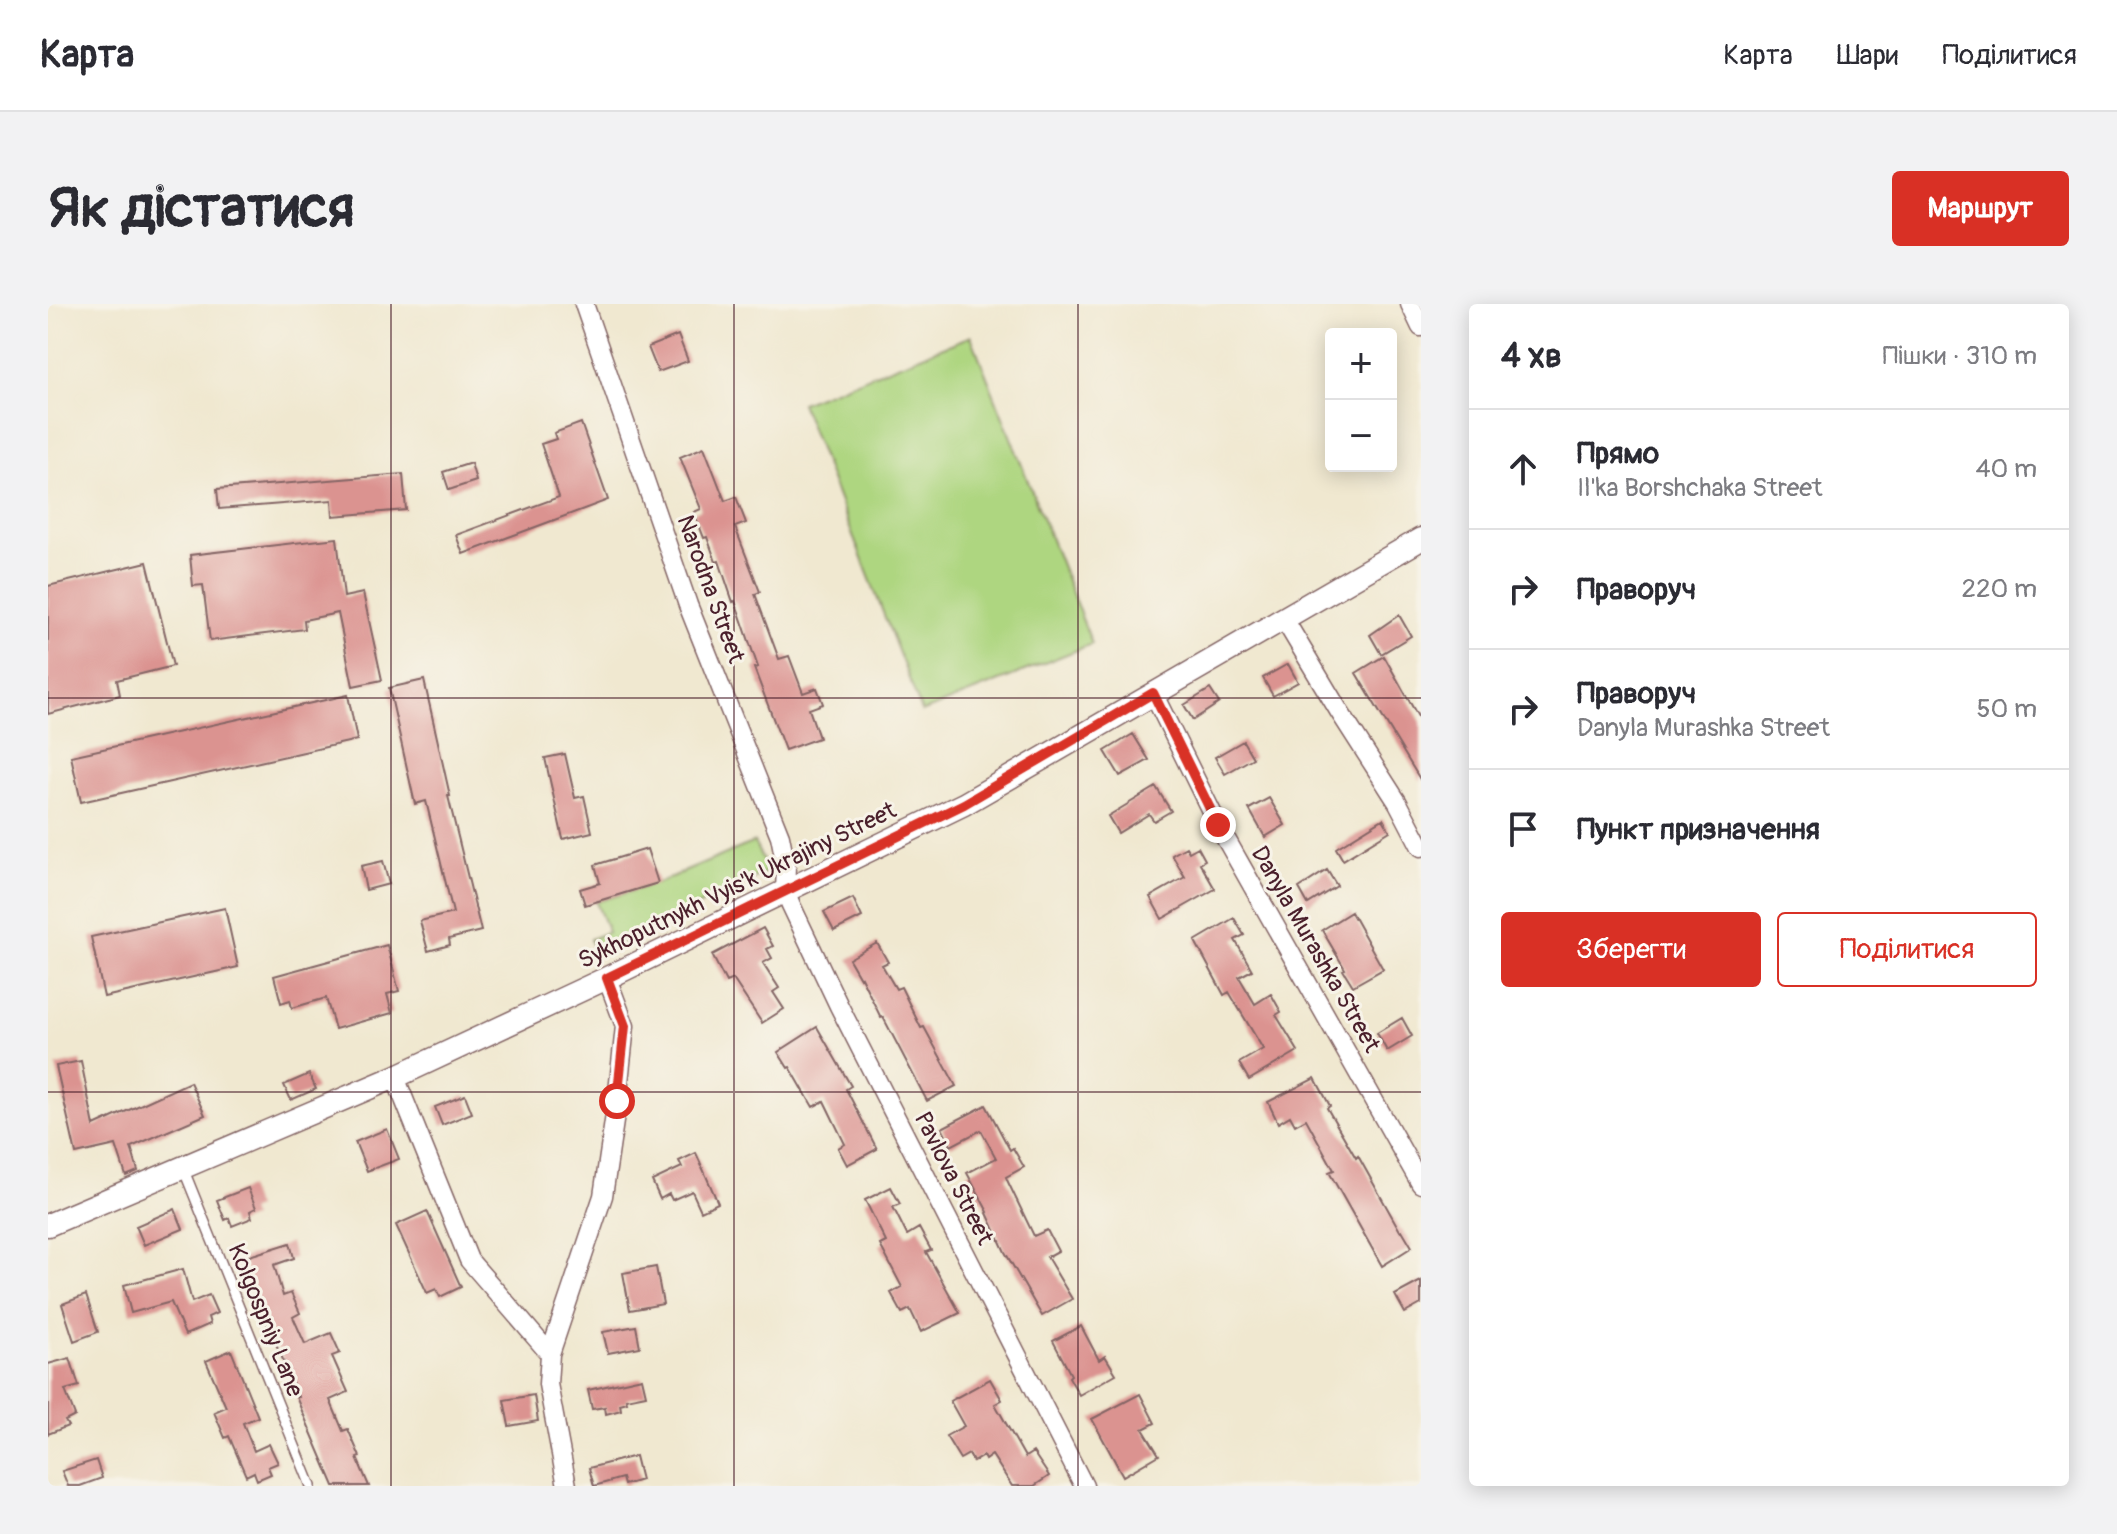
<!DOCTYPE html>
<html lang="uk">
<head>
<meta charset="utf-8">
<style>
  body { margin:0; font-family:Pangolin,sans-serif; background:#f2f2f3; color:#2b2b33 }
  .controls { position:absolute; right:24px; top:24px; display:grid; overflow:hidden; border-radius:8px; box-shadow:0 4px 20px #0003 }
  .controls button { width:72px; height:72px; display:grid; place-items:center; padding:0; border:0; border-bottom:2px solid #e1e1e2; background:#fff; color:#2b2b33; font:40px sans-serif }
  .stop { position:absolute; width:24px; height:24px; margin:-18px; border:6px solid #d93025; border-radius:50%; background:#fff }
  .stop.end { background:#d93025; border-color:#fff; box-shadow:0 2px 8px #0008 }
  .list { margin:0; padding:0; list-style:none }
  h2 { display:flex; justify-content:space-between; align-items:center; height:104px; margin:0; padding:0 32px; font-size:34px }
  h2 small { font-size:26px; font-weight:400; color:#7c7c81 }
  .list li { display:grid; grid-template-columns:52px 1fr auto; gap:24px; align-items:center; box-sizing:border-box; height:120px; padding:0 32px; border-top:2px solid #e1e1e2 }
  .list b { display:block; font-size:30px; white-space:nowrap }
  .list p { margin:0; font-size:26px; white-space:nowrap; color:#7c7c81 }
  .list em { font-size:26px; font-style:normal; color:#7c7c81 }
  .actions { display:flex; gap:16px; padding:24px 32px }
  .actions a { flex:1; padding:18px 0; border:2px solid #d93025; border-radius:8px; text-align:center; font-size:28px; color:#d93025 }
  .actions .main { background:#d93025; color:#fff }
  .icon { flex:none; width:44px; height:44px; fill:none; stroke:currentColor; stroke-width:2; stroke-linecap:round; stroke-linejoin:round }
  .map { position:relative; flex:none; width:1373px; height:1182px; overflow:hidden; border-radius:8px }
  header { display:flex; align-items:center; gap:48px; box-sizing:border-box; height:112px; padding:0 40px; background:#fff; border-bottom:2px solid #e1e1e2 }
  header strong { font-size:38px }
  nav { display:flex; gap:44px; margin-inline-start:auto; font-size:28px }
  .intro { display:flex; align-items:center; justify-content:space-between; box-sizing:border-box; height:192px; padding:0 48px }
  h1 { margin:0; font-size:56px }
  .button { padding:20px 36px; border-radius:8px; background:#d93025; color:#fff; font-size:28px; font-weight:700 }
  main { display:flex; gap:48px; padding:0 48px }
  aside { flex:1; background:#fff; border-radius:8px; box-shadow:0 4px 20px #0003 }
  .map>svg:first-child { display:block }
  .green { fill:#aed680; stroke:#7c7a56; stroke-width:2 }
  .building { fill:#db9390 }
  .lines { fill:none; stroke-linecap:round; stroke-linejoin:round }
  .service-casing { stroke:#846565; stroke-width:12 }
  .minor-casing { stroke:#846565; stroke-width:21 }
  .tertiary-casing { stroke:#846565; stroke-width:25 }
  .service { stroke:#fff; stroke-width:9 }
  .minor { stroke:#fff; stroke-width:18 }
  .tertiary { stroke:#fff; stroke-width:22 }
  .route { stroke:#d93025; stroke-width:10 }
  .grid { fill:none; stroke:#4a1f2b; stroke-width:2; stroke-opacity:0.55 }
  .labels { text-anchor:middle; stroke-width:6; stroke-linejoin:round; paint-order:stroke }
  .street-label { font-size:24px; fill:#4a1f2b; stroke:#f7f3e8 }
</style>
</head>
<body>
<header>
<strong>Карта</strong>
<nav><a>Карта</a><a>Шари</a><a>Поділитися</a></nav>
</header>
<div class="intro"><h1>Як дістатися</h1><a class="button">Маршрут</a></div>
<main>
<div class="map">
<svg width="1373" height="1182" viewBox="0 0 1373 1182">
  <rect width="100%" height="100%" fill="#f7f3e8"/>
  <filter id="ink" filterUnits="userSpaceOnUse"><feTurbulence type="fractalNoise" baseFrequency=".0125" numOctaves="2"/><feDisplacementMap in="SourceGraphic" scale="16" xChannelSelector="R" yChannelSelector="G"/><feConvolveMatrix kernelMatrix="1 2 1 2 8 2 1 2 1" color-interpolation-filters="sRGB"/></filter>
  <filter id="wash" filterUnits="userSpaceOnUse"><feTurbulence type="fractalNoise" baseFrequency=".006" numOctaves="4" result="noise"/><feDisplacementMap in="SourceGraphic" scale="32" xChannelSelector="R" yChannelSelector="G"/><feGaussianBlur stdDeviation="1.8" result="paint"/><feColorMatrix in="noise" values="0 0 0 0 0 0 0 0 0 0 0 0 0 0 0 0 0 1.4 0 .05"/><feComposite in="paint" operator="in"/></filter>
  <g filter="url(#wash)">
    <rect width="100%" height="100%" fill="#f0e8d0"/>
    <!-- green -->
    <path class="green" d="M923,32L1044,340L874,408L753,99Z
      M706,538L720,567L547,653L542,635L560,628L548,598L610,579Z"/>
    <g id="blocks">
      <!-- building -->
      <path class="building" d="M630,31L640,57L610,68L600,43Z
        M533,119L560,196L415,250L408,231L511,193L493,140L508,135L506,129Z
        M656,143L677,197L688,193L698,219L687,223L712,288L707,290L731,355L741,352L755,389L769,384L775,400L761,405L771,434L737,446L706,364L710,363L687,297L685,298L671,257L668,258L659,233L656,234L646,208L653,205L632,153Z
        M423,159L428,177L401,186L395,168Z
        M355,170L358,206L285,212L284,196L171,205L169,185Z
        M289,234L296,293L315,289L334,376L305,382L290,309L256,316L257,325L162,337L155,281L145,282L142,251Z
        M99,258L125,362L69,376L72,391L0,410V282Z
        M1351,311L1363,332L1333,350L1322,331Z
        M1336,352L1373,418V477L1308,369Z
        M1240,360L1250,378L1225,392L1215,374Z
        M376,376L402,492H400L433,627L401,635L402,641L380,647L372,617L405,609L378,497L367,500L341,384Z
        M1162,385L1171,399L1145,416L1136,401Z
        M300,391L309,436L33,498L23,452Z
        M1085,430L1101,456L1072,472L1057,447Z
        M1195,437L1205,454L1177,470L1167,453Z
        M517,450L527,494L536,492L544,528L515,535L497,454Z
        M1108,483L1123,507L1106,517L1101,510L1070,529L1060,512Z
        M1221,494L1237,521L1217,533L1201,505Z
        M1335,515L1342,527L1295,556L1288,544Z
        M1138,543L1141,548L1150,543L1157,556L1152,559L1167,585L1114,615L1102,593L1137,573L1124,551Z
        M599,545L610,579L537,601L532,585L552,579L547,561Z
        M335,557L341,580L318,586L313,562Z
        M1279,566L1289,582L1260,600L1251,584Z
        M805,594L814,613L786,627L776,608Z
        M177,604L190,663L56,693L43,633Z
        M1303,608L1335,665L1305,682L1295,666L1297,665L1274,626Z
        M1186,614L1196,631L1187,636L1204,666L1191,673L1207,700L1223,690L1233,708L1228,711L1250,747L1201,776L1191,759L1215,745L1181,688L1176,691L1147,637Z
        M715,624L725,642L719,645L724,654L715,659L731,684L725,688L736,705L714,719L685,675L678,678L664,651Z
        M829,639L840,658L834,661L848,685L853,683L873,724L876,723L908,782L879,797L835,713L833,714L813,673L812,674L801,655Z
        M339,641L351,687L339,690L344,709L287,725L278,694L244,704L242,696L233,699L226,672Z
        M1354,714L1364,732L1339,747L1329,729Z
        M769,723L803,782L798,785L829,845L799,861L790,844L797,840L776,797L765,803L742,763L740,764L730,748Z
        M33,757L46,822L142,778L157,811L83,843L90,867L78,872L68,841L28,850L8,762Z
        M261,770L268,785L243,796L236,781Z
        M1267,774L1282,802L1279,804L1308,854L1310,852L1352,927L1354,926L1364,943L1334,962L1281,868L1286,866L1258,815L1247,821L1242,812L1230,819L1220,798Z
        M417,791L424,809L394,821L387,803Z
        M938,801L962,846L965,844L976,863L958,873L960,878L986,932L999,926L1010,947L999,953L1024,995L994,1012L957,948L939,909L940,908L919,869L948,854L933,826L903,842L894,824Z
        M339,825L351,855L319,867L307,838Z
        M648,849L670,899L653,907L644,887L624,896L621,890L612,895L604,877L634,863L631,857Z
        M843,883L852,900L845,903L859,931L871,924L883,946L878,948L912,1009L873,1028L862,1005L854,1009L843,989L854,983L832,941L838,938L817,896Z
        M200,884L208,904L202,907L204,914L184,922L181,914L177,916L169,896Z
        M127,905L135,925L96,941L88,922Z
        M379,907L413,983L392,993L388,985L379,989L348,921Z
        M242,939L246,954L226,961L235,992L243,989L252,1009L245,1013L257,1040L283,1029L292,1049L284,1052L300,1088L282,1096L295,1127L300,1125L312,1153L309,1154L321,1182H286L248,1093H250L233,1051L209,998L195,954Z
        M608,963L615,1000L582,1006L575,969Z
        M135,965L144,998L161,991L169,1009L160,1013L162,1020L137,1031L123,998L83,1009L76,981Z
        M1373,977V1000L1357,1009L1347,991Z
        M38,991L50,1028L26,1037L14,1000Z
        M588,1022L592,1043L560,1049L555,1028Z
        M1033,1022L1051,1056L1057,1052L1068,1070L1031,1091L1021,1073L1023,1071L1005,1037Z
        M183,1046L210,1113L195,1119L206,1147L221,1140L230,1159L220,1163L223,1170L209,1176L206,1168L198,1172L181,1132L177,1134L166,1108L178,1103L158,1057Z
        M22,1054L31,1082L17,1086L27,1112L17,1117L20,1122L0,1130V1060Z
        M594,1074L598,1091L578,1095L579,1098L572,1100L573,1106L558,1110L557,1103L544,1105L540,1086Z
        M942,1075L954,1096L947,1100L977,1153L985,1148L1001,1172L986,1182H964L944,1151L937,1156L935,1152L925,1158L921,1150L912,1155L898,1132L916,1122L902,1097Z
        M1092,1090L1107,1119L1095,1125L1111,1151L1075,1172L1044,1115Z
        M486,1091L490,1117L461,1122L456,1096Z
        M587,1152L593,1176L576,1181L574,1174L546,1182L541,1164Z
        M48,1156L54,1174L32,1182H20L14,1167Z"/>
    </g>
  </g>
  <g filter="url(#ink)">
    <use href="#blocks" fill-opacity="0" stroke="#846565" stroke-width="2"/>
    <g class="lines">
      <defs>
        <path id="service" d="M135,864L263,1182"/>
        <path id="minor" d="M536,0L640,301L732,532L738,562L737,587L743,601L791,702L1036,1182
          M1362,0L1373,23
          M1236,315L1291,407L1350,499L1373,543
          M1105,389L1170,521L1373,880
          M347,773L421,956L502,1050L500,1080L519,1182
          M502,1050L555,892L569,797L577,722L559,674"/>
        <path id="tertiary" d="M0,921L347,773L559,674L916,500L1373,235"/>
      </defs>
      <!-- service casing -->
      <use href="#service" class="service-casing"/>
      <!-- minor casing -->
      <use href="#minor" class="minor-casing"/>
      <!-- tertiary casing -->
      <use href="#tertiary" class="tertiary-casing"/>
      <!-- service -->
      <use href="#service" class="service"/>
      <!-- minor -->
      <use href="#minor" class="minor"/>
      <!-- tertiary -->
      <use href="#tertiary" class="tertiary"/>
    </g>
  </g>
  <g class="lines" filter="url(#ink)">
    <!-- route -->
    <path class="route" d="M569,797L577,722L559,674L916,500L1105,389L1170,521"/>
  </g>
  <!-- grid -->
  <path class="grid" d="M343,0V1182M686,0V1182M1030,0V1182M0,394H1373M0,788H1373"/>
  <g class="labels">
    <!-- street labels -->
    <g class="street-label">
      <text transform="translate(663 285) rotate(70)" y="8">Narodna Street</text>
      <text transform="translate(689 581) rotate(-26)" y="8">Sykhoputnykh Vyis'k Ukrajiny Street</text>
      <text transform="translate(1268 645) rotate(60)" y="8">Danyla Murashka Street</text>
      <text transform="translate(906 874) rotate(63)" y="8">Pavlova Street</text>
      <text transform="translate(218 1016) rotate(68)" y="8">Kolgospniy Lane</text>
    </g>
  </g>
</svg>
<div class="controls">
<button>+</button>
<button>−</button>
</div>
<div class="stop" style="left:569px;top:797px"></div>
<div class="stop end" style="left:1170px;top:521px"></div>
</div>
<aside>
<h2>4 хв<small>Пішки · 310 m</small></h2>
<ul class="list">
<li><svg class="icon" aria-label="ahead" viewBox="0 0 24 24"><path d="M12 20V5M6 11l6-6 6 6"/></svg><div><b>Прямо</b><p>Il'ka Borshchaka Street</p></div><em>40 m</em></li>
<li><svg class="icon" aria-label="right" viewBox="0 0 24 24"><path d="M7 20v-9h11M14 6l5 5-5 5"/></svg><div><b>Праворуч</b></div><em>220 m</em></li>
<li><svg class="icon" aria-label="right" viewBox="0 0 24 24"><path d="M7 20v-9h11M14 6l5 5-5 5"/></svg><div><b>Праворуч</b><p>Danyla Murashka Street</p></div><em>50 m</em></li>
<li><svg class="icon" aria-label="arrive" viewBox="0 0 24 24"><path d="M6 21V4h12l-3 4 3 4H6"/></svg><div><b>Пункт призначення</b></div></li>
</ul>
<div class="actions"><a class="main">Зберегти</a><a>Поділитися</a></div>
</aside>
</main>
</body>
</html>
